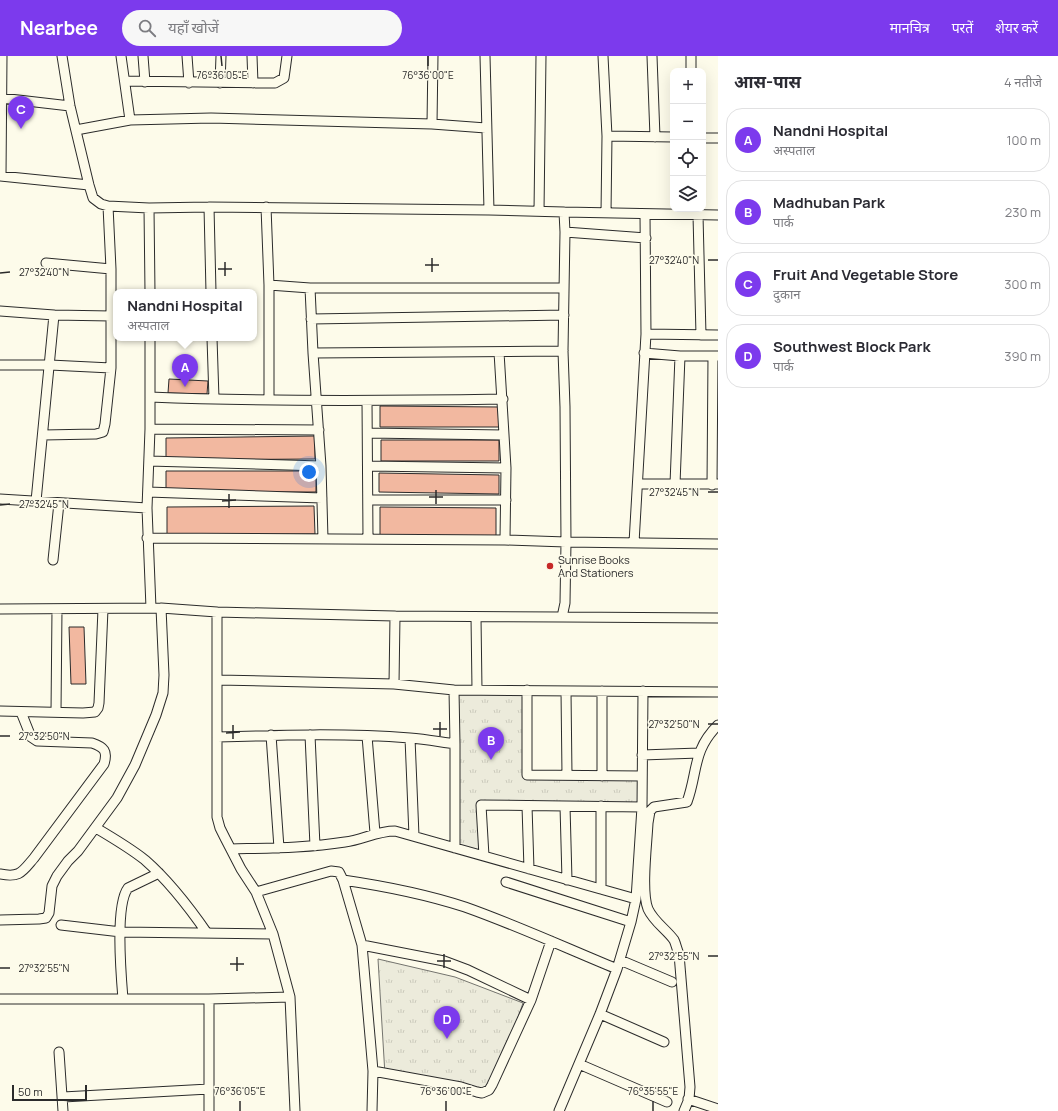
<!DOCTYPE html>
<html lang="hi">
<head>
<meta charset="utf-8">
<style>
  body { margin:0; font-family:Manrope,"Noto Sans Devanagari",sans-serif; background:#f7f7f7; color:#2b2b33 }
  .controls { position:absolute; right:12px; top:12px; display:grid; overflow:hidden; border-radius:8px; box-shadow:0 4px 16px #0002 }
  .controls button { width:36px; height:36px; display:grid; place-items:center; padding:0; border:0; border-bottom:1px solid #e1e1e2; background:#fff; color:#2b2b33; font:20px sans-serif }
  .scale { position:absolute; left:12px; bottom:10px; width:75px; box-sizing:border-box; padding-left:4px; border:2px solid #2b2b2b; border-top:0; font-size:11px; line-height:14px; white-space:nowrap; color:#2b2b2b; -webkit-text-stroke:3px #fdfbea; paint-order:stroke }
  .you { position:absolute; left:309px; top:416px; width:14px; height:14px; margin:-10px; border:3px solid #fff; border-radius:50%; background:#1a73e8; box-shadow:0 0 0 6px #1a73e833 }
  .badge { display:grid; place-items:center; width:26px; height:26px; border-radius:50%; background:#7c3aed; color:#fff; font-size:13px; font-weight:700 }
  .pin { position:absolute; translate:-50% -33px; filter:drop-shadow(0 1px 2px #0008) }
  .pin::after { content:''; position:absolute; top:21px; width:14px; height:12px; background:inherit; clip-path:polygon(0 0,100% 0,50% 100%) }
  .popup { position:absolute; left:113px; top:233px; width:144px; height:52px; box-sizing:border-box; display:grid; place-content:center; border-radius:8px; background:#fff; filter:drop-shadow(0 1px 3px #0005); font-size:13px; white-space:nowrap; color:#7c7c81 }
  .popup b { font-size:15px; color:#2b2b33 }
  .popup::after { content:''; position:absolute; left:50%; top:100%; margin-left:-8px; border:8px solid transparent; border-top-color:#fff }
  .list { margin:0; padding:0; list-style:none }
  h2 { display:flex; justify-content:space-between; align-items:center; height:52px; margin:0; padding:0 16px; font-size:17px }
  h2 small { font-size:13px; font-weight:400; color:#7c7c81 }
  .list li { display:grid; grid-template-columns:26px 1fr auto; gap:12px; align-items:center; box-sizing:border-box; height:64px; margin:0 8px 8px; padding:0 8px; border:1px solid #e1e1e2; border-radius:16px }
  .list b { display:block; font-size:15px; white-space:nowrap }
  .list p { margin:0; font-size:13px; white-space:nowrap; color:#7c7c81 }
  .list em { font-size:13px; font-style:normal; color:#7c7c81 }
  .icon { flex:none; width:22px; height:22px; fill:none; stroke:currentColor; stroke-width:2; stroke-linecap:round; stroke-linejoin:round }
  .map { position:relative; flex:none; width:718px; height:1055px; overflow:hidden }
  header { display:flex; align-items:center; gap:24px; box-sizing:border-box; height:56px; padding:0 20px; background:#7c3aed; color:#fff }
  header strong { font-size:19px }
  nav { display:flex; gap:22px; margin-inline-start:auto; font-size:14px }
  .search { width:280px; height:36px; background:#f7f7f7; display:flex; align-items:center; gap:10px; box-sizing:border-box; padding:0 14px; border-radius:22px; color:#7c7c81; font-size:15px }
  main { display:flex }
  aside { flex:1; background:#fff }
  .map>svg:first-child { display:block }
  .park { fill:url(#park-tufts); stroke:#74746e }
  .building { fill:#f2b8a0; stroke:#2b2b2b }
  .lines { fill:none; stroke-linecap:round; stroke-linejoin:round }
  .minor-casing { stroke:#2b2b2b; stroke-width:11 }
  .minor { stroke:#fdfbea; stroke-width:9 }
  .ticks { fill:none; stroke:#2b2b2b; stroke-width:1.5 }
  .poi-dot { fill:#c62828; stroke:#fdfbea; stroke-width:1.5 }
  .labels { text-anchor:middle; stroke-width:3; stroke-linejoin:round; paint-order:stroke }
  .poi-label { font-size:11px; fill:#2b2b2b; stroke:#fdfbea; text-anchor:start }
  .ticks-label { font-size:10px; text-anchor:middle; fill:#2b2b2b; stroke:#fdfbea; stroke-width:3; stroke-linejoin:round; paint-order:stroke }
</style>
</head>
<body>
<header>
<strong>Nearbee</strong>
<div class="search"><svg class="icon" aria-label="search" viewBox="0 0 24 24"><circle cx="10" cy="10" r="6"/><path d="M15 15l6 6"/></svg>यहाँ खोजें</div>
<nav><a>मानचित्र</a><a>परतें</a><a>शेयर करें</a></nav>
</header>
<main>
<div class="map">
<svg width="718" height="1055" viewBox="0 0 718 1055">
  <defs>
    <pattern id="park-tufts" width="24" height="20" patternUnits="userSpaceOnUse"><rect width="24" height="20" fill="#ecebdb"/><path d="M3 7l-1-3M5 7V3M7 7l1-3M15 17l-1-3M17 17v-4M19 17l1-3" fill="none" stroke="#cbcabc"/></pattern>
  </defs>
  <rect width="100%" height="100%" fill="#fdfbea"/>
  <!-- park -->
  <path class="park" d="M454,634H527V719L642,720V751L482,749L484,800L455,792Z
    M378,903L455,921L523,947L492,1036L385,1019Z"/>
  <!-- building -->
  <path class="building" d="M169,323L208,325L207,338L168,337Z
    M380,350L499,351V371H380Z
    M315,380V403L166,404V382Z
    M381,384H499V405H381Z
    M166,415H316V436H166Z
    M379,417L499,419V438L379,436Z
    M314,450L315,478L167,479V451Z
    M380,451L496,452V480L380,479Z
    M69,571H84L86,628H71Z"/>
  <g class="lines">
    <defs>
      <path id="minor" d="M62,0L70,50L89,129L93,142L101,148L108,150L149,152L209,151L489,154L564,156L565,176L563,295L565,351L566,486L565,547L562,561L395,560L217,556
        M121,0L130,64
        M143,0L145,26
        M187,0L189,27
        M252,0L253,27
        M485,0L489,154
        M603,0L607,80L606,157
        M652,0L655,81
        M691,15V0
        M125,25L275,27L284,22L287,0
        M220,27L221,0
        M1,42L70,50
        M432,68L433,0
        M76,74L130,64L211,62L432,68L486,72
        M607,80L673,81
        M703,82H718
        M0,120L89,129
        M1,120L2,0
        M209,151L211,236
        M266,151L269,229V344
        M149,152L150,236
        M539,155L541,0
        M564,156L718,159
        M698,159L701,279
        M565,176L646,182
        M46,207L111,213
        M269,229L310,232H564
        M310,232L313,297L321,410L323,483
        M0,255L54,259L111,260
        M311,263L564,259
        M646,278L718,279
        M150,282V373L147,452L151,552
        M212,282L214,343
        M499,296L506,412L505,484
        M313,297L563,295
        M644,297L680,300H718
        M0,309H50L111,312
        M150,341C268,346 385,345 503,343
        M367,345L368,482
        M150,373L319,374
        M368,377L504,379
        M43,379L96,378L103,376L105,368L111,312V213L108,150
        M149,405L321,410
        M368,410L506,412
        M638,428H717
        M675,428L680,300
        M712,429L713,300
        M148,436L322,442
        M0,443L147,452
        M369,444H506
        M36,445L54,259
        M147,482L505,484L566,486L718,488
        M634,487L646,278L645,158
        M53,504L59,447
        M0,553L161,552L217,556V761L220,772L225,782L241,813L256,836L273,878L290,941L295,1055
        M476,561L477,634
        M562,561L718,562
        M218,624L394,628L454,634L718,636
        M394,628L395,560
        M454,634L455,688
        M527,634V719L642,720
        M566,635L567,719
        M0,655L83,657L95,656L98,652L99,647L103,553
        M56,656L57,553
        M271,679L279,792
        M310,679L315,790
        M367,680L375,777
        M217,681C281,679 346,677 410,682C425,683 440,686 455,688V792
        M410,682L414,780
        M642,699L699,697
        M602,720V635
        M527,750L529,813
        M565,750L567,824
        M96,772C113,782 130,792 145,804C169,825 189,851 207,877
        M231,793C269,792 307,792 345,786C362,784 377,775 395,775L636,843L631,866L617,913
        M484,800L481,749L642,751
        M0,818C20,822 22,816 34,802L104,708C108,695 104,691 92,687L37,685L31,681L21,656
        M343,824C384,830 425,838 465,851C516,869 566,892 617,913L600,958L559,1055
        M506,826L631,866
        M601,833V750
        M256,836L331,815L339,816L343,824L362,889L373,1015L372,1055
        M636,843L642,751L643,635
        M0,864L39,863L46,862L49,857L52,830L57,820L68,805L78,795L117,742L135,709L156,659L163,637L164,619L161,552
        M61,869L121,876L273,878
        M362,889L444,905L468,914L531,944L492,1029L489,1034L482,1037L477,1036L461,1031L373,1015
        M620,904L672,926
        M0,943H209L290,941
        M123,943C121,919 115,849 128,832L159,817
        M209,943V1055
        M531,944L551,885
        M600,958L664,986
        M59,996L63,1055
        M579,1008L667,1046
        M63,1041L209,1033
        M688,1043L718,1053
        M684,1055L689,1043L690,1031L679,898C677,894 676,888 674,884C666,873 654,866 648,853C641,836 647,788 648,767L650,755L654,751L687,746C698,716 692,695 718,669"/>
    </defs>
    <!-- minor casing -->
    <use href="#minor" class="minor-casing"/>
    <!-- minor -->
    <use href="#minor" class="minor"/>
  </g>
  <!-- ticks -->
  <path class="ticks" d="M221,0L222,10M428,0V10M432,202V216M708,204H718M225,206V220M425,209H439M218,213H232M0,217L10,216M436,434V448M708,436H718M229,438V452M429,441H443M222,445L236,444M0,449L10,448M440,666V680M708,668H718M233,669V683M433,673H447M226,677L240,676M0,680H10M444,898V912M708,900H718M237,901V915M437,905H451M230,908H244M0,912H10M240,1045V1055M446,1045V1055M653,1045V1055"/>
  <!-- markers -->
  <circle class="poi-dot" cx="550" cy="510" r="4"/>
  <g class="labels">
    <!-- poi labels -->
    <g class="poi-label">
      <text x="558" y="508">Sunrise Books<tspan x="558" dy="13">And Stationers</tspan></text>
    </g>
  </g>
  <g class="ticks-label">
    <text x="222" y="23">76°36'05"E</text>
    <text x="428" y="23">76°36'00"E</text>
    <text x="674" y="208">27°32'40"N</text>
    <text x="44" y="220">27°32'40"N</text>
    <text x="674" y="440">27°32'45"N</text>
    <text x="44" y="452">27°32'45"N</text>
    <text x="674" y="672">27°32'50"N</text>
    <text x="44" y="684">27°32'50"N</text>
    <text x="674" y="904">27°32'55"N</text>
    <text x="44" y="916">27°32'55"N</text>
    <text x="240" y="1039">76°36'05"E</text>
    <text x="446" y="1039">76°36'00"E</text>
    <text x="653" y="1039">76°35'55"E</text>
  </g>
</svg>
<div class="controls">
<button>+</button>
<button>−</button>
<button><svg class="icon" aria-label="locate" viewBox="0 0 24 24"><circle cx="12" cy="12" r="6"/><path d="M12 2v4M12 18v4M2 12h4M18 12h4"/></svg></button>
<button><svg class="icon" aria-label="layers" viewBox="0 0 24 24"><path d="M12 4l9 5-9 5-9-5zM3 14l9 5 9-5"/></svg></button>
</div>
<div class="scale">50 m</div>
<div class="you"></div>
<div class="pin badge" style="left:185px;top:331px">A</div>
<div class="popup"><b>Nandni Hospital</b>अस्पताल</div>
<div class="pin badge" style="left:491px;top:704px">B</div>
<div class="pin badge" style="left:21px;top:73px">C</div>
<div class="pin badge" style="left:447px;top:983px">D</div>
</div>
<aside>
<h2>आस-पास<small>4 नतीजे</small></h2>
<ul class="list">
<li><span class="badge">A</span><div><b>Nandni Hospital</b><p>अस्पताल</p></div><em>100 m</em></li>
<li><span class="badge">B</span><div><b>Madhuban Park</b><p>पार्क</p></div><em>230 m</em></li>
<li><span class="badge">C</span><div><b>Fruit And Vegetable Store</b><p>दुकान</p></div><em>300 m</em></li>
<li><span class="badge">D</span><div><b>Southwest Block Park</b><p>पार्क</p></div><em>390 m</em></li>
</ul>
</aside>
</main>
</body>
</html>
